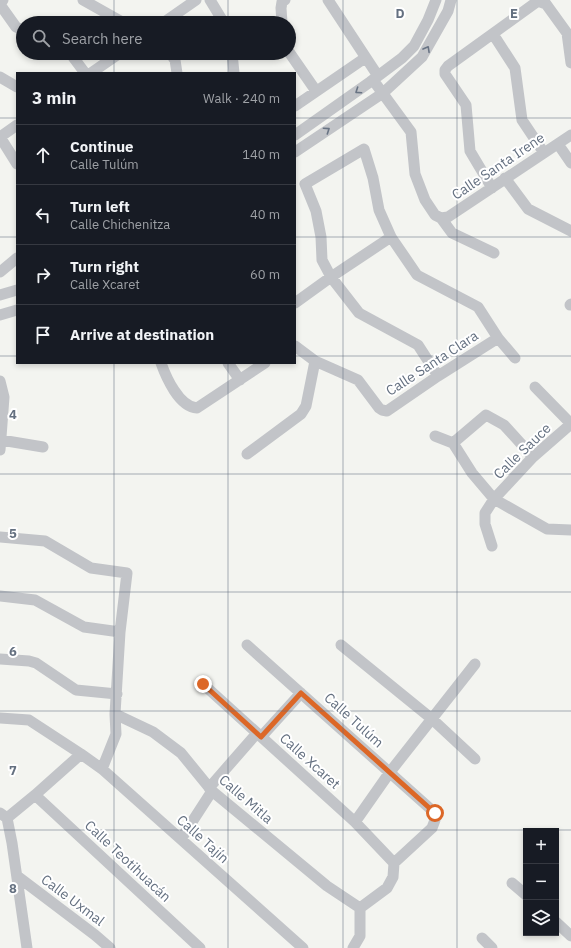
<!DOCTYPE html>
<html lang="en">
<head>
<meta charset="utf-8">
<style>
  body { margin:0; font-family:"IBM Plex Sans",sans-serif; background:#242831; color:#f1f3f6 }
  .controls { position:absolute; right:12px; bottom:12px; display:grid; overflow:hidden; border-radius:0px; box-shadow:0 2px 6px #0003 }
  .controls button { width:36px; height:36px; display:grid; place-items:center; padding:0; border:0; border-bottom:1px solid #363941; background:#171b24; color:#f1f3f6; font:20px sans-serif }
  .stop { position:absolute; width:12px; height:12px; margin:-9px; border:3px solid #dc6727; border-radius:50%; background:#fff }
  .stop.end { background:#dc6727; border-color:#fff; box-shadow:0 1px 4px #0008 }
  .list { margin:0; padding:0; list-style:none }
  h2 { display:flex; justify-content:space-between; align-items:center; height:52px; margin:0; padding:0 16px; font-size:17px }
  h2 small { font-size:13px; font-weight:400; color:#9ea1a6 }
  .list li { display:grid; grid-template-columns:26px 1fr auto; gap:12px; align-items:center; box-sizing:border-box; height:60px; padding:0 16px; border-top:1px solid #363941 }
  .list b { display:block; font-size:15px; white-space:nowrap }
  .list p { margin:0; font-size:13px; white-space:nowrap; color:#9ea1a6 }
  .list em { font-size:13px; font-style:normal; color:#9ea1a6 }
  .icon { flex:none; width:22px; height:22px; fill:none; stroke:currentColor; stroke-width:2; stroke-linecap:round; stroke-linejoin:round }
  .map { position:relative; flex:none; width:571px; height:948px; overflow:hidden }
  .search { position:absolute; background:#171b24; box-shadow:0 2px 6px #0003; left:16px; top:16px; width:280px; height:44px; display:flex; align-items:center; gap:10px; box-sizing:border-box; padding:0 14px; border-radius:22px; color:#9ea1a6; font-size:15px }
  .panel { position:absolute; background:#171b24; box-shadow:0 2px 6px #0003; left:16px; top:72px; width:280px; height:292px; border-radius:0px }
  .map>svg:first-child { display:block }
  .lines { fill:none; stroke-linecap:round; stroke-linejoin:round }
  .minor { stroke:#c2c4c8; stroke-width:11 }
  .oneway { stroke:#697484 }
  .route { stroke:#dc6727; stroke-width:5 }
  .grid { fill:none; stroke:#647080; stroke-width:1; stroke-opacity:0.55 }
  .labels { text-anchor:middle; stroke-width:4; stroke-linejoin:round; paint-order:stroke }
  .street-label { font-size:14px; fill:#647080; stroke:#fff }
  .grid-label { font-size:13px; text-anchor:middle; font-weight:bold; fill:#647080; stroke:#fff; stroke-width:4; stroke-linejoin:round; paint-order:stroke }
</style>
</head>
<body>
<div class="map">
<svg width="571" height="948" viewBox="0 0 571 948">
  <rect width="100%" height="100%" fill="#f3f4f0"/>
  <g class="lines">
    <!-- minor -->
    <path class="minor" d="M3,0L1,3V6L16,27L23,30
      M83,0L124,23
      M210,0L224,23
      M328,0L378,76
      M163,23L196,0
      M282,23L281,8L282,2L285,0
      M493,34L515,68L522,120L544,153
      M289,52L316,91
      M70,53L85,73
      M170,53L175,60L177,73
      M232,53L234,73
      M91,73L120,53
      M0,77L17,87
      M373,80L411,132L415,174L425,200L435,215L441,218L452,233L494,253
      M295,106L365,58
      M295,135L370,82L402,58L414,46L428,20L436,0
      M0,137L17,164
      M0,137L17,125
      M558,144L571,163
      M295,152L383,93L422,57L448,11L451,0
      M505,178L528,209L571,231
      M492,188L470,151L466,105L445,74V70L448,66L538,1L546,4L567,33L571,63
      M441,218L448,217L571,135
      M0,272L17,258
      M0,295L17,290
      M295,303L331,277L391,237
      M570,305L571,304
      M0,315L17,310
      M295,346L315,361L358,380L379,408L382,410L387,411L438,376L498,338
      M161,363C166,377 179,407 197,408L265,363
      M228,363L240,380
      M438,376L418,345L359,313L331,277L322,260L321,237L316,211L305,184L364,149L373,178L379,210L391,237L417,275L478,307L498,338L515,358
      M0,381L4,397L0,450
      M535,387L571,424
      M435,436L453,443
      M1,440L43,447
      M453,443L472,473L494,499L547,529L571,530
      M453,443L486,415L504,425L533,457
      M247,454L301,414L306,406L315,361
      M0,537L45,541L91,568L127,573L120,632L115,714L116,734L102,769
      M492,546L485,524V513L494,499L533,457L571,424
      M0,596L35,600L84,627L120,632
      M247,645L435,813V820L432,828L394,863L393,877L387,888L360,908
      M341,645L432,719L475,759
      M0,659L29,661L36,663L76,690L117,694
      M203,684L355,822L394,863
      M115,714L153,732L181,753L212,791L327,886L360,908
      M0,718L29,720L81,754L102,769L303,948
      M261,737L301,693
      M209,788L257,733
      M35,795L200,948
      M0,813L7,818L12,843L27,948
      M7,818L35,795L81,754
      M355,822L390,772L475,664
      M181,839L212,791
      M17,876L95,935L110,948
      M512,883L526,895
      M556,922L571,936
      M482,938L492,948
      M353,948L360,936V908"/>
  </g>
  <!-- one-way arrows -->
  <defs><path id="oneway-chevron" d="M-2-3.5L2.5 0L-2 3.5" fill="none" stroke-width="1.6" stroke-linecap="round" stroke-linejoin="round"/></defs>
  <g class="oneway">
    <use href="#oneway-chevron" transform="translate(427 49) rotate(-61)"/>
    <use href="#oneway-chevron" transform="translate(358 91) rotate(146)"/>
    <use href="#oneway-chevron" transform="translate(327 130) rotate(-34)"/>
  </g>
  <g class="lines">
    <!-- route -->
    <path class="route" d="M203,684L261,737L301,693L435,813"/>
  </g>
  <!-- grid -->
  <path class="grid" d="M114,0V23M228,0V23M343,0V948M457,0V948M114,53V73M228,53V73M0,118H17M295,118H571M0,237H17M295,237H571M0,356H17M295,356H571M114,363V948M228,363V948M0,474H571M0,592H571M0,711H571M0,830H571"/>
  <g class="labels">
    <!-- street labels -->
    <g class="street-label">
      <text transform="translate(498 166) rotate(-34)" y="5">Calle Santa Irene</text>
      <text transform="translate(432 363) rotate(-33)" y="5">Calle Santa Clara</text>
      <text transform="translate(522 451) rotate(-44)" y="5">Calle Sauce</text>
      <text transform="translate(354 720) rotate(42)" y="5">Calle Tulúm</text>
      <text transform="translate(310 761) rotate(42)" y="5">Calle Xcaret</text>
      <text transform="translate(246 799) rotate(41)" y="5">Calle Mitla</text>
      <text transform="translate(203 839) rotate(42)" y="5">Calle Tajín</text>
      <text transform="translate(128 861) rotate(43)" y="5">Calle Teotihuacán</text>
      <text transform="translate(73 900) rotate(37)" y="5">Calle Uxmal</text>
    </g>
  </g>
  <g class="grid-label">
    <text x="400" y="18">D</text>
    <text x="514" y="18">E</text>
    <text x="13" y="419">4</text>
    <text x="13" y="538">5</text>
    <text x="13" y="656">6</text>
    <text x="13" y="775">7</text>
    <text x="13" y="893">8</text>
  </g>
</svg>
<div class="controls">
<button>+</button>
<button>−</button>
<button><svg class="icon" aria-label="layers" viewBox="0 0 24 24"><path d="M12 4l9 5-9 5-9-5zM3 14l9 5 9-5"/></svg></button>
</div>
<div class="stop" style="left:435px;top:813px"></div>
<div class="stop end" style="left:203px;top:684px"></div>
<div class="search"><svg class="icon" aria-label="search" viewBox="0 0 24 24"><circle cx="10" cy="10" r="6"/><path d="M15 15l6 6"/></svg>Search here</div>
<section class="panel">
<h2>3 min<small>Walk · 240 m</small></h2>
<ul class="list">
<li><svg class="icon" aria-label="ahead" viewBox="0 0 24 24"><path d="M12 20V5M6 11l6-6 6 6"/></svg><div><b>Continue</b><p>Calle Tulúm</p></div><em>140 m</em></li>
<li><svg class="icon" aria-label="left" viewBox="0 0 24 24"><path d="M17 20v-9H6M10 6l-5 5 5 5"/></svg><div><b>Turn left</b><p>Calle Chichenitza</p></div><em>40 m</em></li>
<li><svg class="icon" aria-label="right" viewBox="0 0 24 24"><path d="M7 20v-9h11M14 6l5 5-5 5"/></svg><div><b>Turn right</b><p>Calle Xcaret</p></div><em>60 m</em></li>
<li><svg class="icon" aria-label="arrive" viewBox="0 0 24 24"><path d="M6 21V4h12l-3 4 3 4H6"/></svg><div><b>Arrive at destination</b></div></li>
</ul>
</section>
</div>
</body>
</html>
